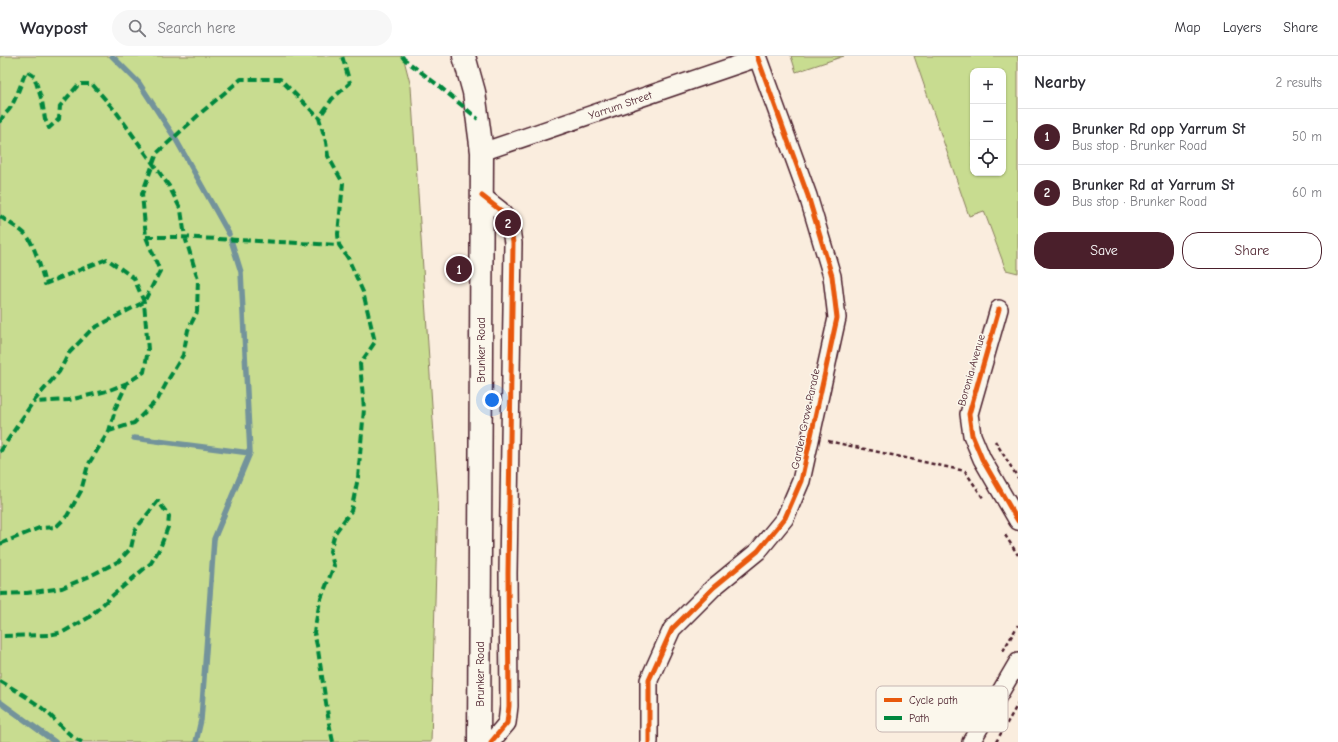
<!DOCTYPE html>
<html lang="en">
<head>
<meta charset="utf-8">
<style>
  body { margin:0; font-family:"Comic Neue",sans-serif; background:#f7f7f7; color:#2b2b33 }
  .controls { position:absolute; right:12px; top:12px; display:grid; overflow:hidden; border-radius:8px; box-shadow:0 1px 3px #0004 }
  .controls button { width:36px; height:36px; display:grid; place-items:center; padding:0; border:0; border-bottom:1px solid #e1e1e2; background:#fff; color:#2b2b33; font:20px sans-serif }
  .you { position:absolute; left:492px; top:344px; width:14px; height:14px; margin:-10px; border:3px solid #fff; border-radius:50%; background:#1a73e8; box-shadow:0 0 0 6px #1a73e833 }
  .badge { display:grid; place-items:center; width:26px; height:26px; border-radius:50%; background:#4a1f2b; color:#fff; font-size:13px; font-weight:700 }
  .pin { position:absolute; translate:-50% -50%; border:2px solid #fff; box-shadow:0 1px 4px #0006 }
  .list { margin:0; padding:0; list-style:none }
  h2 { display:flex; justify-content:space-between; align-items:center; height:52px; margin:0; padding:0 16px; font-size:17px }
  h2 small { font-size:13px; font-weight:400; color:#7c7c81 }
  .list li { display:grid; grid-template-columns:26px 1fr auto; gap:12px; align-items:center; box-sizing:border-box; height:56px; padding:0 16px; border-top:1px solid #e1e1e2 }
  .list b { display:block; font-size:15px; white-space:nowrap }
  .list p { margin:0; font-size:13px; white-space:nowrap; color:#7c7c81 }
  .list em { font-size:13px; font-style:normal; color:#7c7c81 }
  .actions { display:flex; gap:8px; padding:12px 16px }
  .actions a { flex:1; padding:9px 0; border:1px solid #4a1f2b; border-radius:16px; text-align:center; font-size:14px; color:#4a1f2b }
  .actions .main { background:#4a1f2b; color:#fff }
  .icon { flex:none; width:22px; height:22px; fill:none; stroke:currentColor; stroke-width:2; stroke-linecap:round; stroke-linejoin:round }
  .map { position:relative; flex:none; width:1018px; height:686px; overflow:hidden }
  header { display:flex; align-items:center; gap:24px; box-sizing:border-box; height:56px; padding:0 20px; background:#fff; border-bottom:1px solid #e1e1e2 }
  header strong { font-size:19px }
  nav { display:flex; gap:22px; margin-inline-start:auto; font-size:14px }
  .search { width:280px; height:36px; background:#f7f7f7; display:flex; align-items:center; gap:10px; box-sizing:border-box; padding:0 14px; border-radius:22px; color:#7c7c81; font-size:15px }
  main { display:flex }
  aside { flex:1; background:#fff }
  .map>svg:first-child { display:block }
  .green { fill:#c8dc90; stroke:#897e5e; fill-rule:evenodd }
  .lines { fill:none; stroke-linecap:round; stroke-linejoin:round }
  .stream { stroke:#73939b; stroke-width:5.5 }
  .minor-casing { stroke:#4a1f2b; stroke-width:20 }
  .secondary-casing { stroke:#4a1f2b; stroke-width:25 }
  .path { stroke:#4a1f2b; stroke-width:2.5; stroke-dasharray:4 3; stroke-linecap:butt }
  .minor { stroke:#fbf7ec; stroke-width:17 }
  .secondary { stroke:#fbf7ec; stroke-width:22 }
  .quiet { stroke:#00873e; stroke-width:4; stroke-dasharray:8 4; stroke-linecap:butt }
  .cycleway-casing { stroke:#fbf7ec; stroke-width:8 }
  .cycleway { stroke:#e8590c; stroke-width:5 }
  .labels { text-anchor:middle; stroke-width:3; stroke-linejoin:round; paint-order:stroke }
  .street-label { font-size:11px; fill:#4a1f2b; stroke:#fbf7ec }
  .key { fill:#fbf7ec; stroke:#c6b6b2; stroke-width:1 }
  .key-label { font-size:11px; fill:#4a1f2b }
</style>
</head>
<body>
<header>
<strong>Waypost</strong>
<div class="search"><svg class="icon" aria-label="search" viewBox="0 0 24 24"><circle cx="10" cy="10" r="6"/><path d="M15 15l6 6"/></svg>Search here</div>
<nav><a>Map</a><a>Layers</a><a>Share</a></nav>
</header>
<main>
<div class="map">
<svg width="1018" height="686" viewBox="0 0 1018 686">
  <rect width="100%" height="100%" fill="#faedde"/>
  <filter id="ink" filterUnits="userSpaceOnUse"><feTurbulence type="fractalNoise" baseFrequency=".025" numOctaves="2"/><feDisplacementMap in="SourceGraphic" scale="8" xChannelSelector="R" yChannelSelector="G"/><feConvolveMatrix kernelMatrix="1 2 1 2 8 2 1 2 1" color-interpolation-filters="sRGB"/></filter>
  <g filter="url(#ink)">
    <!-- green -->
    <path class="green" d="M0,0H403L411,31L438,440L431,686H0Z
      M791,0H844L796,16Z
      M914,0H1018V217L1006,214L984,155L969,160ZM973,15H1003V117H973Z"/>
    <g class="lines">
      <!-- stream -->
      <path class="stream" d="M112,0L139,27L175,82L229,178
        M134,382L250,397
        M0,646L55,686
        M196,686L201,664L214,483L250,397L241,216L231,184"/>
      <defs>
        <path id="minor" d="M482,96L757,2
          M482,140L500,154L510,167L513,187L508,517L509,650L507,667L491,686
          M999,253L969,358L972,379L982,403L1018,465
          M649,686V624L672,573L714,531L758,495L785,462L801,425L837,262L832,220L808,140L757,0
          M971,686L1018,606"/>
        <path id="secondary" d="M464,0L474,36L482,96L479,686"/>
      </defs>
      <!-- minor casing -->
      <use href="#minor" class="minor-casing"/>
      <!-- secondary casing -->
      <use href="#secondary" class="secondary-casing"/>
      <!-- path -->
      <path class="path" d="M828,385L965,415L983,442
        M995,385L1018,422
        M1005,479L1018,499
        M1003,595L1018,569
        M996,686L1018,648"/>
      <!-- minor -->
      <use href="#minor" class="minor"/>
      <!-- secondary -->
      <use href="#secondary" class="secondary"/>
      <!-- quiet -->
      <path class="quiet" d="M402,0L404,3L439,30L478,63
        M0,67C3,57 6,59 11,51C17,40 21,28 26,15L34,20L42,45L45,63L49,72L59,63L60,50L79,28H92L117,57L169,130L181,154L185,181L198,223L197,256L188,274L183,299L168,324L158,343L134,367L109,375
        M0,160C8,167 18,171 25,178C34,186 42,216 45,228L107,203L134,222L144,246L148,294L144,316L127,327L107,335L69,344L33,346
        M146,181H178L339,189
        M0,396L33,346L59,316L69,297L92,273L144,246L160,215L146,181L142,138L157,97L203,55L241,23H280L319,62
        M0,488L39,472L56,471L67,460L81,435L88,409L109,375L116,351L127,327
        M0,538L27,537L62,532L90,520L119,505L131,492L135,474L158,445L169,460L168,471L160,492L151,507L113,539L88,562L63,576L49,579L0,580
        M0,625C14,633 29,642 42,652C56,663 66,679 82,686
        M333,686L329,667L318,594L314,576L320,545L334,510L330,495L335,477L351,455L358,422L364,353L360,308L375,286L363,236L348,202L339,189L338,178L343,127L328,100L326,86L319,62L332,43L350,27L342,0"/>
      <defs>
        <path id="cycleway" d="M482,140L500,154L510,167L513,187L508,517L509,650L507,667L491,686
          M999,253L969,358L972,379L982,403L1018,465
          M649,686V624L672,573L714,531L758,495L785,462L801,425L837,262L832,220L808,140L757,0"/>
      </defs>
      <!-- cycleway casing -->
      <use href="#cycleway" class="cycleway-casing"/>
      <!-- cycleway -->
      <use href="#cycleway" class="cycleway"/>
    </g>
  </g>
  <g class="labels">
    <!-- street labels -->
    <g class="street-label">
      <text transform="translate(620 49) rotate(-19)" y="4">Yarrum Street</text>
      <text transform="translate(481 294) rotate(-90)" y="4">Brunker Road</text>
      <text transform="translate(971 314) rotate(-74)" y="4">Boronia Avenue</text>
      <text transform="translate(805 363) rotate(-78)" y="4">Garden Grove Parade</text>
      <text transform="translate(480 618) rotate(-90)" y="4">Brunker Road</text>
    </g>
  </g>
  <!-- legend -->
  <rect x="876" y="630" width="132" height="46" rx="6" class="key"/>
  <rect x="884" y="642" width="18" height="4" fill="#e8590c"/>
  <rect x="884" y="660" width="18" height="4" fill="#00873e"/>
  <g class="key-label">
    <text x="909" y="648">Cycle path</text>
    <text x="909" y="666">Path</text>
  </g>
</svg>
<div class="controls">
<button>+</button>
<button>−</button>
<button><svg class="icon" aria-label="locate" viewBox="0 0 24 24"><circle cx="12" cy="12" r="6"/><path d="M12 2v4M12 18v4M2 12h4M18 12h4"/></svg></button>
</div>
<div class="you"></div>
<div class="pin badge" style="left:459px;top:213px">1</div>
<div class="pin badge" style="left:508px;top:167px">2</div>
</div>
<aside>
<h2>Nearby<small>2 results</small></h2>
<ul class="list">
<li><span class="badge">1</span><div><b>Brunker Rd opp Yarrum St</b><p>Bus stop · Brunker Road</p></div><em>50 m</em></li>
<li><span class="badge">2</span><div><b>Brunker Rd at Yarrum St</b><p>Bus stop · Brunker Road</p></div><em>60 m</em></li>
</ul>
<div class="actions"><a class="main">Save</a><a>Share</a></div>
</aside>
</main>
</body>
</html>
